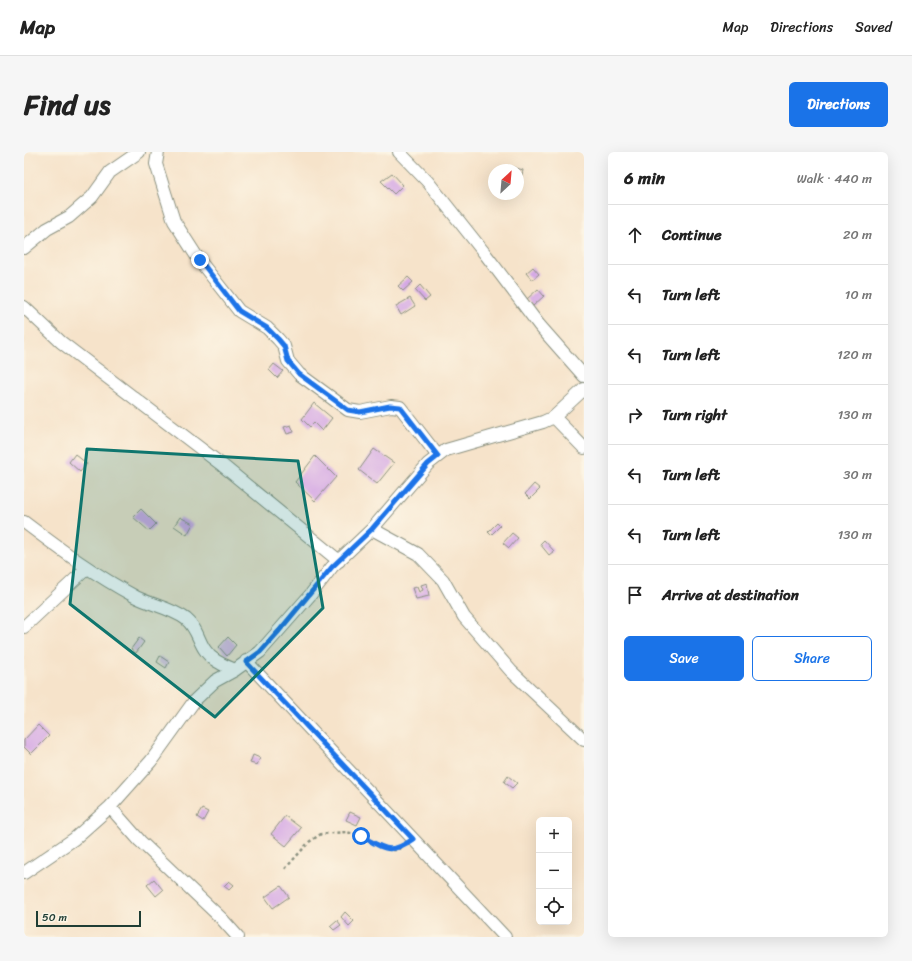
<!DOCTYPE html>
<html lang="en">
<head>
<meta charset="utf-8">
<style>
  body { margin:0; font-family:Sriracha,sans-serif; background:#f6f6f6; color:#222 }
  .controls { position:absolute; right:12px; bottom:12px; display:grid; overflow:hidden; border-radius:6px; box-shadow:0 4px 16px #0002 }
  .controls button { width:36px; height:36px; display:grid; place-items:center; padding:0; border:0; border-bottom:1px solid #e0e0e0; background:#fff; color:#222; font:20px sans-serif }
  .compass { position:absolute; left:464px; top:12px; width:36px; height:36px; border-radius:50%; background:#fff; box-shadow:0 4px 16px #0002; rotate:26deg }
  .scale { position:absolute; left:12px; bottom:10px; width:105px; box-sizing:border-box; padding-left:4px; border:2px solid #1f3d34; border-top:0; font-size:11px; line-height:14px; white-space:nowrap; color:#1f3d34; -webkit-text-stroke:3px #fcf5e5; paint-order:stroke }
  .stop { position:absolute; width:12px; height:12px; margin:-9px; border:3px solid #1a73e8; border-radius:50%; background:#fff }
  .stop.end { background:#1a73e8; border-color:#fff; box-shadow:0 1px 4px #0008 }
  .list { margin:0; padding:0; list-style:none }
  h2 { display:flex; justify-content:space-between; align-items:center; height:52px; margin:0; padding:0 16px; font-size:17px }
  h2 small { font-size:13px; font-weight:400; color:#767676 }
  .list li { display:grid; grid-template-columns:26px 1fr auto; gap:12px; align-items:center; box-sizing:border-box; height:60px; padding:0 16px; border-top:1px solid #e0e0e0 }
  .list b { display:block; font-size:15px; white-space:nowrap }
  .list em { font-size:13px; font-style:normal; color:#767676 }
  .actions { display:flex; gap:8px; padding:12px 16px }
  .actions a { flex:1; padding:9px 0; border:1px solid #1a73e8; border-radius:6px; text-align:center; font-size:14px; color:#1a73e8 }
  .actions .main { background:#1a73e8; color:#fff }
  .icon { flex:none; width:22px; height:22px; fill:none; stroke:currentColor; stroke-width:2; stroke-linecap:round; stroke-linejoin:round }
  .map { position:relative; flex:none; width:560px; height:785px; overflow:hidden; border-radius:6px }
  header { display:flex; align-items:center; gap:24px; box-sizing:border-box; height:56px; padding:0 20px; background:#fff; border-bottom:1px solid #e0e0e0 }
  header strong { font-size:19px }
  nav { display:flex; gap:22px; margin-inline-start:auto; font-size:14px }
  .intro { display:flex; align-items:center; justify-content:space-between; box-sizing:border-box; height:96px; padding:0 24px }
  h1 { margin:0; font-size:28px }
  .button { padding:10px 18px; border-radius:6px; background:#1a73e8; color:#fff; font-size:14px; font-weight:700 }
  main { display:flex; gap:24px; padding:0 24px }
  aside { flex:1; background:#fff; border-radius:6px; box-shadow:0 4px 16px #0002 }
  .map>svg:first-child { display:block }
  .building { fill:#d5a9e5 }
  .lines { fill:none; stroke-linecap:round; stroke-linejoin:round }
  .minor-casing { stroke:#8a907f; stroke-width:14 }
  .path { stroke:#8a907f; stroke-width:2.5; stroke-dasharray:3 3; stroke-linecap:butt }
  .minor { stroke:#fff; stroke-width:12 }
  .route { stroke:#1a73e8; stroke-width:5 }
  .marked { fill:#0f766e; fill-opacity:0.2; stroke:#0f766e; stroke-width:3; stroke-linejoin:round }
</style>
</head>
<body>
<header>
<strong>Map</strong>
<nav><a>Map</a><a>Directions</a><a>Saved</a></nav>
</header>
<div class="intro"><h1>Find us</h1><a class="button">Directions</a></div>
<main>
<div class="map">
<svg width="560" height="785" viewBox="0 0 560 785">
  <rect width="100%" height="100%" fill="#fcf5e5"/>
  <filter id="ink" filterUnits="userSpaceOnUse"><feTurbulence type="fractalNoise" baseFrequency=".025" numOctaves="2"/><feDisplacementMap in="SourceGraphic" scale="8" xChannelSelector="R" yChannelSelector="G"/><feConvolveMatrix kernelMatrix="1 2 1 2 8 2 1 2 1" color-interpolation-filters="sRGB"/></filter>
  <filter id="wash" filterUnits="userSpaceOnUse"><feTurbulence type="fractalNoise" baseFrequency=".012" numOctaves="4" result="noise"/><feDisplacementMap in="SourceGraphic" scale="16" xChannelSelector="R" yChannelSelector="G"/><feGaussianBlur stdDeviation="0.9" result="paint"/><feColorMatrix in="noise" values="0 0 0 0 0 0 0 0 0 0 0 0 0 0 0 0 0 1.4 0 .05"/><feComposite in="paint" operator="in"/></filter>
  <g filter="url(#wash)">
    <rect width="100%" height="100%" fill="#f6e3ca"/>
    <g id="blocks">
      <!-- building -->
      <path class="building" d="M485,14L499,18L496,32H494V18H479Z
        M368,21L379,33L370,42L357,29Z
        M509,115L515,122L508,128L502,121Z
        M384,125L389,130L379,139L374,134Z
        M396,133L406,145L401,149L391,138Z
        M514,137L520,144L509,154L503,147Z
        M386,146L391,154L377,163L372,154Z
        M250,212L259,219L253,226L245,218Z
        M290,251L308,266L298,279L290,271L286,275L278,267Z
        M267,273L270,280L263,282L260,275Z
        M350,297L370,311L353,332L335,318Z
        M51,302L63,312L56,320L45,310Z
        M291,304L312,325L291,349L271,330Z
        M510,332L516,337L506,347L501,342Z
        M117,357L132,372L125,379L109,365Z
        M156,365L169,372L163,383L150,374Z
        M473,371L476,374L467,383L464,380Z
        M488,381L494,386L485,396L479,391Z
        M520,388L530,399L525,403L516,392Z
        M403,431L405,444L392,447L388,436L393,435L395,440L399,438L397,433Z
        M204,485L212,493L203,504L195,495Z
        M115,486L120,490L112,501L107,497Z
        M136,504L145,510L142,516L133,510Z
        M14,573L25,584L7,602L0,595V588Z
        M229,603L236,606L233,613L226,611Z
        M484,624L493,631L488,636L480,630Z
        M178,657L184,660L179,669L173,665Z
        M326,660L337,665L333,673L322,668Z
        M261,664L277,676L262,694L247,682Z
        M130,727L139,738L132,744L123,733Z
        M205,729L210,733L205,738L200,734Z
        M257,734L265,745L249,756L241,745Z
        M321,760L330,769L325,774L317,765Z
        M313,768L317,773L310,778L306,774Z"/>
    </g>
  </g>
  <g filter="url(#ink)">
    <use href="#blocks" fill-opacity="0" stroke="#8a907f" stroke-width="1"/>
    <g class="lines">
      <defs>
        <path id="minor" d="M134,0L132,12L150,69L175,108L215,159L243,176L254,187L260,194L264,209L275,222L324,258L336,260L367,254L376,255L414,304
          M375,0L404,30L462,103L515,173L560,224
          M0,96L23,77L45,65L68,45L86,20L115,0
          M0,155L37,190L198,313L315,409
          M530,265L560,296
          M0,370C37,398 71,423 112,445C128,453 147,456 162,467C173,476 174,488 181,498C188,509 200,513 211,518
          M348,377L394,402L419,428L440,465L487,519L560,588
          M0,475L62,417
          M222,509L481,785
          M86,655L116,689L197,766L214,785
          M0,721L50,687L86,655L127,609L171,548L191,529L211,518L236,500L287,442L308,415L348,377L404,312L422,298L519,270L530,265L560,237"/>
      </defs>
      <!-- minor casing -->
      <use href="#minor" class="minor-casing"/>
      <!-- path -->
      <path class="path" d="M261,717L285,690L297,682L323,680L337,684L362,697L371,698L379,695"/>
      <!-- minor -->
      <use href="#minor" class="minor"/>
    </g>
  </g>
  <g class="lines" filter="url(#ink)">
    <!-- route -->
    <path class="route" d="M176,108L215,159L243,176L254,187L260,194L264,209L275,222L324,258L336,260L366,254L376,255L414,304L404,312L348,377L308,415L255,479L236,500L222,510L389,687C365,704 360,696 337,684"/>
  </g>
  <!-- marked area -->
  <path class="marked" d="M63,297L274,309L299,456L191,565L46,452Z"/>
</svg>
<div class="controls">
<button>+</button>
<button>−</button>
<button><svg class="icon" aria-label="locate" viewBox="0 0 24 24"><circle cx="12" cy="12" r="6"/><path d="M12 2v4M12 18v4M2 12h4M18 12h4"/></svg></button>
</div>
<svg class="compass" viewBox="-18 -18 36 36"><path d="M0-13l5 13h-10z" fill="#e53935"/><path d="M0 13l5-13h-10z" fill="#767676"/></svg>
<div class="scale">50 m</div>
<div class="stop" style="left:337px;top:684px"></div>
<div class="stop end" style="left:176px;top:108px"></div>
</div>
<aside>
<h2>6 min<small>Walk · 440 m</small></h2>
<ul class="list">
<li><svg class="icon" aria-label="ahead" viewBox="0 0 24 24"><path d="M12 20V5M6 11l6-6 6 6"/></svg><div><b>Continue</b></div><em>20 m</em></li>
<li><svg class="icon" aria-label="left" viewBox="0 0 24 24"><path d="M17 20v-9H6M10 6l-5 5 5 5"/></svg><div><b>Turn left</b></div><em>10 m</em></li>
<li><svg class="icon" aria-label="left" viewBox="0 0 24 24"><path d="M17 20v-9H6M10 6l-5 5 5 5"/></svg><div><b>Turn left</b></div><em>120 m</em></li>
<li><svg class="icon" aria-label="right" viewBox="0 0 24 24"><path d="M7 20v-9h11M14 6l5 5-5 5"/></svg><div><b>Turn right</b></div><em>130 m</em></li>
<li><svg class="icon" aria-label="left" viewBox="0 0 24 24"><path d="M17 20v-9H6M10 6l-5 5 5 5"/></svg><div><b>Turn left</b></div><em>30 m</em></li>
<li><svg class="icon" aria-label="left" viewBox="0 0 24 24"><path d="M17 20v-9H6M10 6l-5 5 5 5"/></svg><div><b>Turn left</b></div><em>130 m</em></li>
<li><svg class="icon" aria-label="arrive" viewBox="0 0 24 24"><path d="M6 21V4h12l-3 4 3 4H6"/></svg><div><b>Arrive at destination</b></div></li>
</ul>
<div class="actions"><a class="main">Save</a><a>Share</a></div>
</aside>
</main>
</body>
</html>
